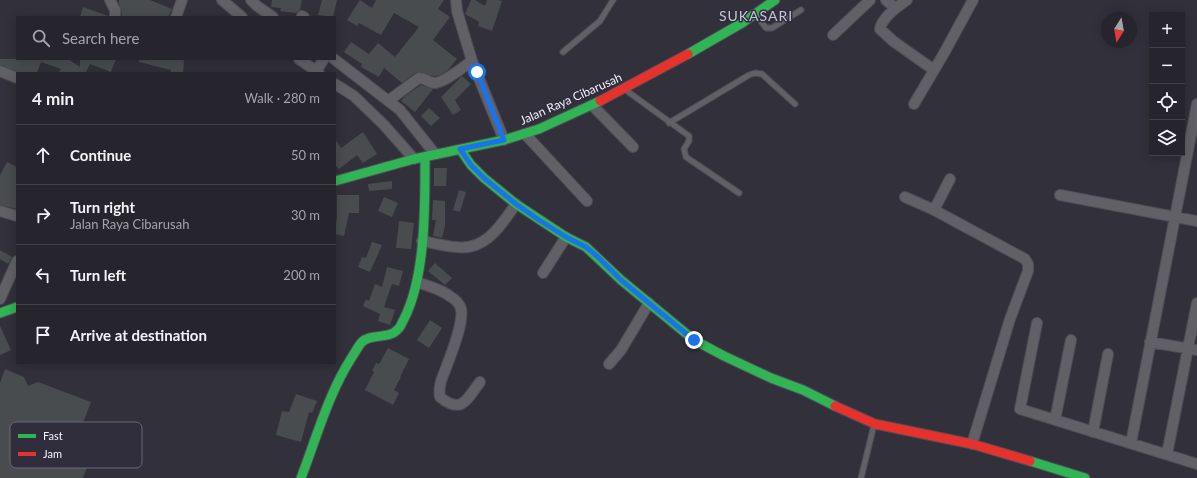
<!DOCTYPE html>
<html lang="en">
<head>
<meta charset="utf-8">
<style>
  body { margin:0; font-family:Lato,sans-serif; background:#2e2c34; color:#f1f3f6 }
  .controls { position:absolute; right:12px; top:12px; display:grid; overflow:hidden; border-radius:0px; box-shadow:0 2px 10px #0003 }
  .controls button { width:36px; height:36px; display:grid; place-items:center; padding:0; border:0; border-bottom:1px solid #424148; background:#26242c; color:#f1f3f6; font:20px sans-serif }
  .compass { position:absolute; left:1101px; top:12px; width:36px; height:36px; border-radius:50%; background:#26242c; box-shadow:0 2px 10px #0003; rotate:191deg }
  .stop { position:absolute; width:12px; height:12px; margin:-9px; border:3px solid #1a73e8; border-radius:50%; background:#fff }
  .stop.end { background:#1a73e8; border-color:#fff; box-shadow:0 1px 4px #0008 }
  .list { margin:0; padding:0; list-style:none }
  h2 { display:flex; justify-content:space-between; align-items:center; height:52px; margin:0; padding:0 16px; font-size:17px }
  h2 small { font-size:13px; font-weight:400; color:#a4a4a9 }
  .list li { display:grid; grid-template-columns:26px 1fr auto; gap:12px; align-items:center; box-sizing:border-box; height:60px; padding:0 16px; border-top:1px solid #424148 }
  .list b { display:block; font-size:15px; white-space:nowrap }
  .list p { margin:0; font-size:13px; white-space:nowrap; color:#a4a4a9 }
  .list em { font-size:13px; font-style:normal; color:#a4a4a9 }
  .icon { flex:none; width:22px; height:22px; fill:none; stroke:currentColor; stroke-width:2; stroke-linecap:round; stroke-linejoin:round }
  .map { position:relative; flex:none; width:1197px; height:478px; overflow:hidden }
  .search { position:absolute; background:#26242c; box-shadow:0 2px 10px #0003; left:16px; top:16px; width:320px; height:44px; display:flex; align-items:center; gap:10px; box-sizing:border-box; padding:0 14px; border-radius:0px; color:#a4a4a9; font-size:15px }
  .panel { position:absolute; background:#26242c; box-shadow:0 2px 10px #0003; left:16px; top:72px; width:320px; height:292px; border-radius:0px }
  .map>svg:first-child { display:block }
  .building { fill:#494c4f }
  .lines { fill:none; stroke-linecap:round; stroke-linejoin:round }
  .lane-casing { stroke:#4e4d55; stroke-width:7 }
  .street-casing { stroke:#4e4d55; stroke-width:12 }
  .fast-casing { stroke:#4e4d55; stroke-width:11 }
  .jam-casing { stroke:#4e4d55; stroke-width:11 }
  .lane { stroke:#616066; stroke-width:5 }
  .street { stroke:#616066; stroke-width:10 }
  .fast { stroke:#30b455; stroke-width:9 }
  .jam { stroke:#e5322d; stroke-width:9 }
  .route { stroke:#1a73e8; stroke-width:5 }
  .labels { text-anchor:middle; stroke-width:3; stroke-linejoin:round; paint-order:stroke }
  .street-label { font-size:12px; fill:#f4f3fd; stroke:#302d3d }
  .quarter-label { font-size:14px; letter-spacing:1px; fill:#c9c5da; stroke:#302d3d }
  .key { fill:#302d3d; stroke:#6b6877; stroke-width:1 }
  .key-label { font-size:11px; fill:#f4f3fd }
</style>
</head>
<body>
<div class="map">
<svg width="1197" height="478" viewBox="0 0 1197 478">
  <rect width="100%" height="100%" fill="#32303a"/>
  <!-- building -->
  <path class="building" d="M119,0H150L172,9L168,17H122L121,10L119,3Z
    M272,0H302L300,10L296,13L280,11L281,8L271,7Z
    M322,0H337L333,17L318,15Z
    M360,0L372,8L376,0H444L438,9L450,17L433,40L457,59L448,70L440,75L434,76L419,72L415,73L402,83L384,68L379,77L361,67L362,64L344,52L351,42L369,54L378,43L395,57L419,27L394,13L381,35L359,23L357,26L347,20Z
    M471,0H475L485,6L487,0H498L502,1L492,31L478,26L479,22L465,14Z
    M83,7L108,16L107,17H80Z
    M0,59H68L80,67V60L79,59H116L111,72L90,64L86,72L88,73H58L61,69L41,62L37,73H21L0,65Z
    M139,59L184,60L183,73H171V70L139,62Z
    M462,76L471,84L455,100L461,110L453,115L441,97Z
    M421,85L433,89L415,112L401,101L405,96Z
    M429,108L440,118L431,126L421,116Z
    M363,132L377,154L363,163L357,155L339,169L335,165V139L341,148Z
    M7,162L17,167V209L0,205V175Z
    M434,168H447L446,186H434Z
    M392,181V189L369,191L368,184Z
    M459,190L466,192L460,212L453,210Z
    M337,195H359V213H349L344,236L335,234L337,216Z
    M384,197L398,203L392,217L378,211Z
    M433,200L445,201V226L442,238L433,236L436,220H432Z
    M399,221L414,223L411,249L396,248Z
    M372,242L382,245L370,272L358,267L362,257L366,258Z
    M0,250L12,257L8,264L0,259Z
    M435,263L452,278L445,285L428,271Z
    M387,267L403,271L399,286L392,284L384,307L395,310L390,325L378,321L380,314L363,306L366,299L369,301L375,284L382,287Z
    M430,320L442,328L429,348L417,340Z
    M0,326L11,350L0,355Z
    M388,348L409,359L400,377H401L394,390L399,393L393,405L365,390L374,372L372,371L376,363L379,364Z
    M5,369L24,377L28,386L38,382L91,402L72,452L90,459L83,478H0V383Z
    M296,394L317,401L312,413L309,412L301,442L276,435L282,411L289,412Z"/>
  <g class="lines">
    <defs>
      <path id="lane" d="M757,16L766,28H772L801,10
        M563,52L600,21L613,0
        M627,91L689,136V141L684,149L686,157L739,193
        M669,123L749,75L755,73L762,74L795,104
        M861,478L874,425"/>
      <path id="street" d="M110,0L115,10V17
        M222,0L242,17
        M251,0L257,6L273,17
        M456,0L457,11L472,61L504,140
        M886,0L895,8
        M907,0C898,6 882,18 880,29L893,41L934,70
        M302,16L304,17
        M176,17L182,0
        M833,35L870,0
        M299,59L319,73
        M334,59L400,110L435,154
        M0,71L17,78
        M316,71L324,59
        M335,84L354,96L384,125L414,159
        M388,101L419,78C425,78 428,82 434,83C444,83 463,67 472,61
        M914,104L943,55L973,0
        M592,105L633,147
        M525,134L587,201
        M1060,195L1197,221
        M905,197L934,210L1025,259L1028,264V271L1010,319L972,444
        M934,210L950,179
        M0,211L17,216
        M422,241C433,243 445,246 456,247C486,251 501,225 516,204
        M543,273L566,237
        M417,282C428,286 442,289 451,297C455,299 460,304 461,309C464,323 451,354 446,368C442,378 438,386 440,397C462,415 467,399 480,382
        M0,299L17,261
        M1037,323L1020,409L1197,464
        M1150,342L1197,350
        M609,364L621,350L649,303
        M1055,420L1071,340
        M1093,432L1108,354
        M1131,443L1197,104
        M1167,454L1197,303"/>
      <path id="fast" d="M688,54L742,23L775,0
        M460,149L471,165L484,178L516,204L566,237L586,247L621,280L694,340L724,356L771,378L803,390L835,406
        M335,181L414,159L504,140L539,129L600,101
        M0,313L17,307
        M1030,461L1085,478
        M301,478C316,439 329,392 352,357C355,353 358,346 362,342C371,333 389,340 398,329C401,327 402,322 404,319C426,276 425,205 425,157"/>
      <path id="jam" d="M600,101L688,54
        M835,406L875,424L972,444L1030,461"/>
    </defs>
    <!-- lane casing -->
    <use href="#lane" class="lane-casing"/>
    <!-- street casing -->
    <use href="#street" class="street-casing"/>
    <!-- fast casing -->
    <use href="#fast" class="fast-casing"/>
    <!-- jam casing -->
    <use href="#jam" class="jam-casing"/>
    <!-- lane -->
    <use href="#lane" class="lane"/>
    <!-- street -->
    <use href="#street" class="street"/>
    <!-- fast -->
    <use href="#fast" class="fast"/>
    <!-- jam -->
    <use href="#jam" class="jam"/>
  </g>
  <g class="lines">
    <!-- route -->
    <path class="route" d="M477,72L504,140L460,149L471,165L484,178L516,204L539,220L566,237L586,247L598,257L621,280L694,340"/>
  </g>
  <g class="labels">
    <!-- street labels -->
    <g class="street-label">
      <text transform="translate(571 99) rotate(-24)" y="4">Jalan Raya Cibarusah</text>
    </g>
    <!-- quarter labels -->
    <g class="quarter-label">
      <text x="756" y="21">SUKASARI</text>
    </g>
  </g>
  <!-- legend -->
  <rect x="10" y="422" width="132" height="46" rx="6" class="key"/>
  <rect x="18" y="434" width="18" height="4" fill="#30b455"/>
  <rect x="18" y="452" width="18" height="4" fill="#e5322d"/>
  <g class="key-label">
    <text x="43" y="440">Fast</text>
    <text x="43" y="458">Jam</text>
  </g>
</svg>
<div class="controls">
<button>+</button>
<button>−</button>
<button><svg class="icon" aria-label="locate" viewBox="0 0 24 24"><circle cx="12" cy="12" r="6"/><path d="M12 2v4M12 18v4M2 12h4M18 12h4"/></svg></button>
<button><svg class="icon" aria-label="layers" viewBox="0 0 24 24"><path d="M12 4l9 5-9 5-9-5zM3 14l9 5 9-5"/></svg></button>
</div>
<svg class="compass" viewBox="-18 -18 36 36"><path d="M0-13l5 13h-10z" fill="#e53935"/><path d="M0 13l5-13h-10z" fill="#a4a4a9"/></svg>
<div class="stop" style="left:477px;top:72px"></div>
<div class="stop end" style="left:694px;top:340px"></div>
<div class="search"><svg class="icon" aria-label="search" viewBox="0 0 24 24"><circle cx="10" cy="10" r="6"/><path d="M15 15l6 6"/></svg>Search here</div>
<section class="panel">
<h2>4 min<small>Walk · 280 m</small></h2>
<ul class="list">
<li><svg class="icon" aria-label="ahead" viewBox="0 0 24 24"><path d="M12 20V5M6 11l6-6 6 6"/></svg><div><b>Continue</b></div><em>50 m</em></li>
<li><svg class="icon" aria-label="right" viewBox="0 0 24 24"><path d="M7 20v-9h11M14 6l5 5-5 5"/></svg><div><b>Turn right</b><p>Jalan Raya Cibarusah</p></div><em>30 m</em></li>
<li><svg class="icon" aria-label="left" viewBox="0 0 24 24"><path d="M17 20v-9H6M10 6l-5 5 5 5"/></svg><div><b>Turn left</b></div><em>200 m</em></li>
<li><svg class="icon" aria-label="arrive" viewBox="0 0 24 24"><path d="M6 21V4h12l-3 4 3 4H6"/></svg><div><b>Arrive at destination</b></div></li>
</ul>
</section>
</div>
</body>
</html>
